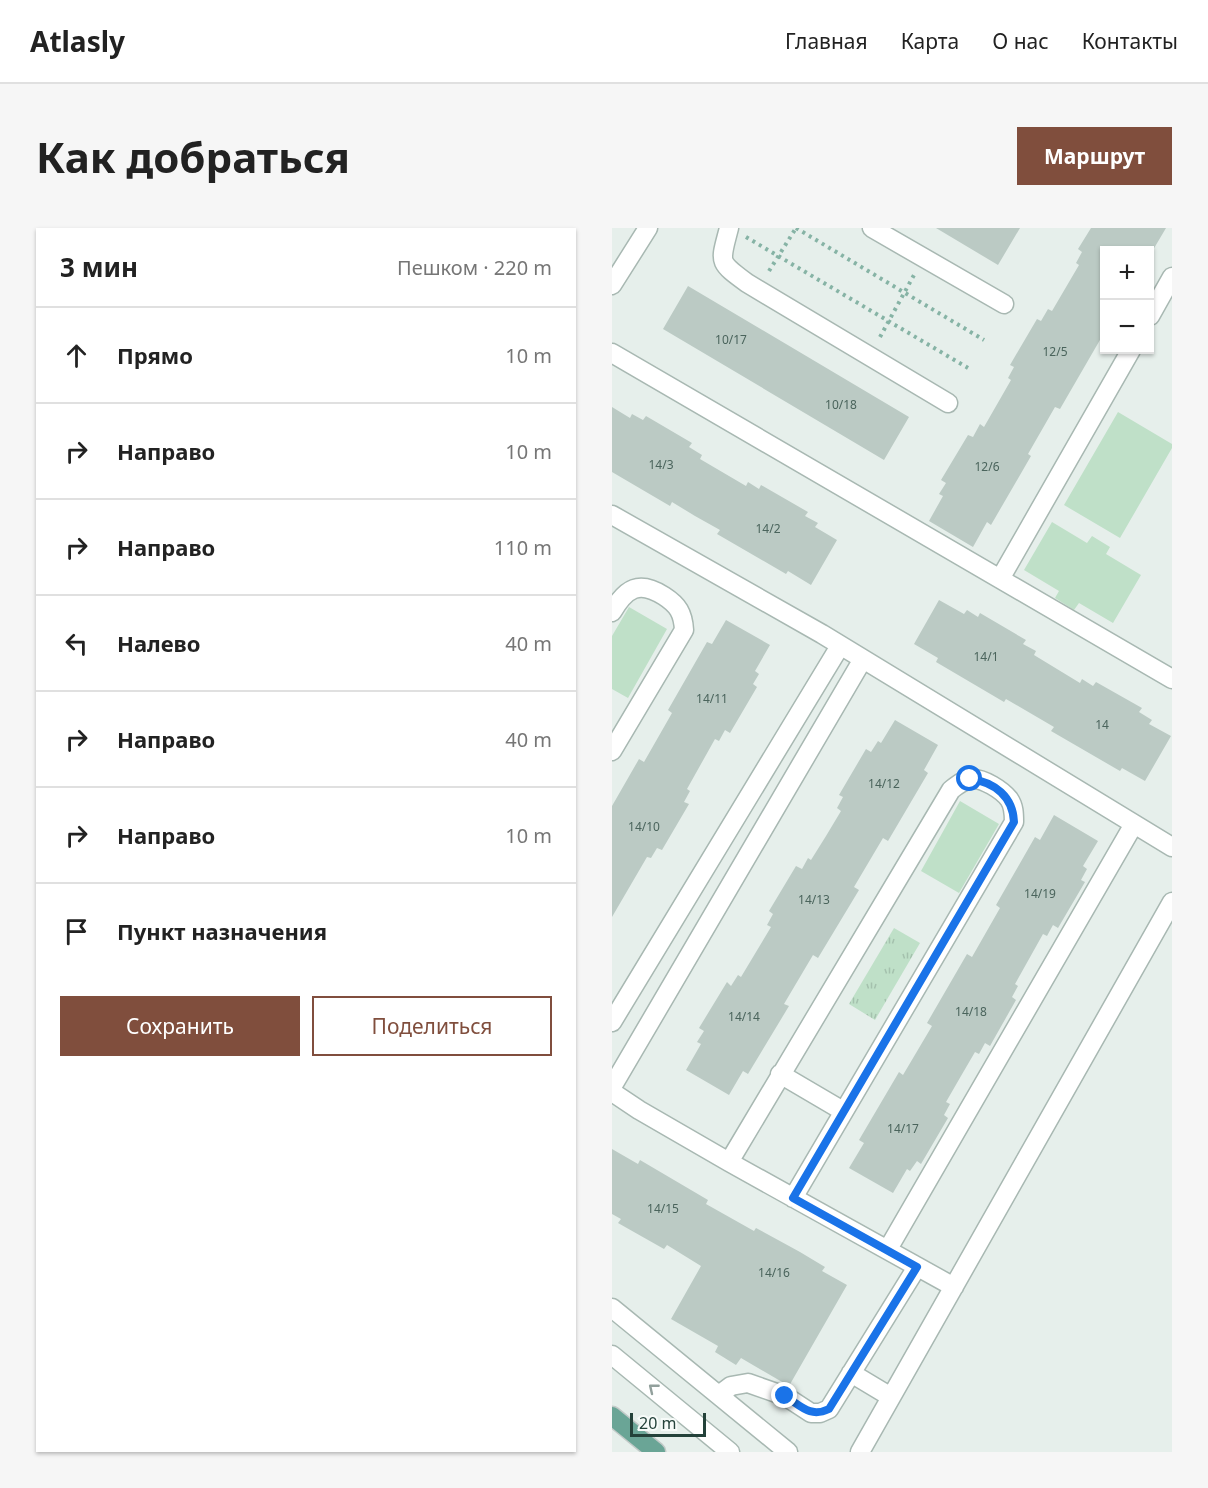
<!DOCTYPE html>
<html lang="ru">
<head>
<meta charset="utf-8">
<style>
  body { margin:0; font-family:"Noto Sans",sans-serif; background:#f6f6f6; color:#222 }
  .controls { position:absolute; right:18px; top:18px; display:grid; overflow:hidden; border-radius:0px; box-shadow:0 2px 4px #0004 }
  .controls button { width:54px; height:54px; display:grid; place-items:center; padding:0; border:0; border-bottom:2px solid #e0e0e0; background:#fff; color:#222; font:30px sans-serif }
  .scale { position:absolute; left:18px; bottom:15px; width:76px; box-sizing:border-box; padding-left:6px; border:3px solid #24423a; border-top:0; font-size:16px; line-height:21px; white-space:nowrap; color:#24423a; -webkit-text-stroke:4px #f7fbf9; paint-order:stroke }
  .stop { position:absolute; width:18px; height:18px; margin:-14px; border:4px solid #1a73e8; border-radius:50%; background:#fff }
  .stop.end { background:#1a73e8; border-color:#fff; box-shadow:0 2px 6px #0008 }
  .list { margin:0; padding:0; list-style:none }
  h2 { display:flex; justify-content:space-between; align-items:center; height:78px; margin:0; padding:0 24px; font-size:26px }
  h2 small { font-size:20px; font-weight:400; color:#767676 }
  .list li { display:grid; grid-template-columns:39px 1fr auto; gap:18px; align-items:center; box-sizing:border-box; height:96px; padding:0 24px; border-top:2px solid #e0e0e0 }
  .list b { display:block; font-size:22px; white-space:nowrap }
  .list em { font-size:20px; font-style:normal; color:#767676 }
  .actions { display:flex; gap:12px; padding:18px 24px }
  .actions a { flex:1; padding:14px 0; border:2px solid #804e3d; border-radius:0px; text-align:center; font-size:21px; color:#804e3d }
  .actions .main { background:#804e3d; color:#fff }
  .icon { flex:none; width:33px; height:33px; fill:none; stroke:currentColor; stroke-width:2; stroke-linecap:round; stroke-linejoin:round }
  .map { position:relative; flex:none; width:560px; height:1224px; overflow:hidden; border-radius:0px }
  header { display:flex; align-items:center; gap:36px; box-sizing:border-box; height:84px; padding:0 30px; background:#fff; border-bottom:2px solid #e0e0e0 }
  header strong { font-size:28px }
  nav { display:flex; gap:33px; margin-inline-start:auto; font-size:21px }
  .intro { display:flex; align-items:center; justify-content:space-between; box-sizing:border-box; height:144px; padding:0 36px }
  h1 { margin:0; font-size:42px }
  .button { padding:15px 27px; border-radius:0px; background:#804e3d; color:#fff; font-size:21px; font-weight:700 }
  main { display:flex; gap:36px; padding:0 36px }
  aside { flex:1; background:#fff; border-radius:0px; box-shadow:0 2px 4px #0004 }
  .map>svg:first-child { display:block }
  .grass { fill:url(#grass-tufts) }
  .pitch { fill:#bfe0c8 }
  .building { fill:#bbcac4 }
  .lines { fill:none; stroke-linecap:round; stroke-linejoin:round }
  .minor-casing { stroke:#a8b8b2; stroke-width:21 }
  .major-casing { stroke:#c2cac8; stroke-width:21 }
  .path { stroke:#86b3a5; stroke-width:4; stroke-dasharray:3 4.5; stroke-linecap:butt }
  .minor { stroke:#fff; stroke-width:18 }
  .major { stroke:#6aa596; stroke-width:18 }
  .oneway { stroke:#92a09c }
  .route { stroke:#1a73e8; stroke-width:8 }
  .labels { text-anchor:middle; stroke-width:5; stroke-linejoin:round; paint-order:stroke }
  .number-label { font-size:12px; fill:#4a645c }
</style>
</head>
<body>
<header>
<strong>Atlasly</strong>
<nav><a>Главная</a><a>Карта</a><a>О нас</a><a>Контакты</a></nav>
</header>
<div class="intro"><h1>Как добраться</h1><a class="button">Маршрут</a></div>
<main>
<aside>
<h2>3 мин<small>Пешком · 220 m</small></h2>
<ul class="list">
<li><svg class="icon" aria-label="ahead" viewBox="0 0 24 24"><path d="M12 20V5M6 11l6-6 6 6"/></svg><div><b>Прямо</b></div><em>10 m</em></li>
<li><svg class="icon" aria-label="right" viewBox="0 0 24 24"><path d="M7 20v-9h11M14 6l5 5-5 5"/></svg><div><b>Направо</b></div><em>10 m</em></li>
<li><svg class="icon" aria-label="right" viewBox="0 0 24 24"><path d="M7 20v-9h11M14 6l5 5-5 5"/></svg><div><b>Направо</b></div><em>110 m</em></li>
<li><svg class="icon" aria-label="left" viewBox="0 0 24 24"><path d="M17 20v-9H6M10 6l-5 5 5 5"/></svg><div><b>Налево</b></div><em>40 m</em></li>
<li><svg class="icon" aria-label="right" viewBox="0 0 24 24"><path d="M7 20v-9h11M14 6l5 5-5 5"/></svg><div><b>Направо</b></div><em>40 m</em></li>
<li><svg class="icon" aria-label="right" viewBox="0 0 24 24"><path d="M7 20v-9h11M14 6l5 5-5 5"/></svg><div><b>Направо</b></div><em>10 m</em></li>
<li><svg class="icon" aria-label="arrive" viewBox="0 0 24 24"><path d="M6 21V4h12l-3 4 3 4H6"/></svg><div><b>Пункт назначения</b></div></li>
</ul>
<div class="actions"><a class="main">Сохранить</a><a>Поделиться</a></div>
</aside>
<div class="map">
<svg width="560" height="1224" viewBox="0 0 560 1224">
  <defs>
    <pattern id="grass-tufts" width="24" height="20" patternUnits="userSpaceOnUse" patternTransform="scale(1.5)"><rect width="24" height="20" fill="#bfe0c8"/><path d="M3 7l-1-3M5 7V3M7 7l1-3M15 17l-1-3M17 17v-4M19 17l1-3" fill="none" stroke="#a4c1ad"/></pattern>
  </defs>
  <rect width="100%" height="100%" fill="#e6efeb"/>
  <!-- grass -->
  <path class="grass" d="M282,700L308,715L263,792L237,776Z"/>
  <!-- pitch -->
  <path class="pitch" d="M506,184L560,216V220L508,310L452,277Z
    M440,294L475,315L480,308L498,319L494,326L529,347L501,395L467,375L462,382L443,370L447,363L412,342Z
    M17,379L55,401L16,470L0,461V408Z
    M348,573L387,596L347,665L309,643Z"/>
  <!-- building -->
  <path class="building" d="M324,0H408L386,37Z
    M479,0H554L541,22H492V105L448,181L443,179L416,226L419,228L379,297L375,294L361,319L317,293L331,268L327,266L334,255L329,252L356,207L361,209L368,196L372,199L399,152L396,150L402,139L398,137L425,91L429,93L436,81L440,83L467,37L464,35L470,24L466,21Z
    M76,58L297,189L272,232L51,101Z
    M0,179L18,190L20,186L31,192L34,188L80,215L77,219L90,227L88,231L134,258L136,254L147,261L149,257L196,284L193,288L206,295L203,299L225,312L199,357L176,343L174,346L105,306L108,302L83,288L60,274L58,278L0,244Z
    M327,372L352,386L355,382L366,389L368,385L414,412L411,416L424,423L422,427L468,455L470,451L481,458L484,454L530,480L527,484L540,492L537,496L559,508L533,553L510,540L508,543L439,503L442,499L394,471L392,474L324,434L326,430L302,416Z
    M114,392L158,417L143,443L147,446L141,456L145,459L118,505L113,502L107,513L103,511L75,561L78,563L72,574L77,576L50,622L45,620L39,630L35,629L0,689V578L27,531L32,534L60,485L56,482L95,414L100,416Z
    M283,492L326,517L312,542L316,545L276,613L271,610L242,659L247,662L206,730L201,727L172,776L177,778L136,846L131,843L117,867L74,842L89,816L85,814L92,803L87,800L115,754L119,758L126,747L129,749L159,699L155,697L161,686L157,683L184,638L190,641L196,630L199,632L214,608L229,583L225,580L231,569L227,567L254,521L259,524L266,513L269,515Z
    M442,587L486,613L471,638L475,641L469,652L473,654L446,700L441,697L435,708L431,706L403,756L406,758L400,769L404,772L378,818L373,815L367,826L363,824L349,848L334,874L338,876L332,887L336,890L309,936L305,933L298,943L295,941L281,965L237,940L252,915L247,912L287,844L291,847L320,798L315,795L355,726L360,729L388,680L384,677L423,609L428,612Z
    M0,921L26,936L28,932L96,972L94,976L142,1003L144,1000L188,1024L213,1039L210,1043L235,1057L177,1158L129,1130L124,1137L103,1124L106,1118L59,1091L89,1038L55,1017L52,1021L6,995L9,991L0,986Z"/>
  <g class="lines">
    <defs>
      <path id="minor" d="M117,0C108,35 105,33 135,55L336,175
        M260,0L392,76
        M0,57L36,0
        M538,88L560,49
        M0,125L560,451
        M0,287L210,406L560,619
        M388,351L519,122
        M0,384C14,360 27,352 52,368C66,377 71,385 72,402L0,523
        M0,794L228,418
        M168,846L231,883
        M0,859L251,431
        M0,864L27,882L117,934L342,1059
        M117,934L339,562C345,557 351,552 360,551C371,550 390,562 397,571C402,578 402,586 402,594L181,970
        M276,1021L522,596
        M0,1080L176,1224
        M0,1127L118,1224
        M239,1145L279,1169
        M107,1167L119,1158L136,1155L173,1168L199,1185H208L217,1181L305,1039
        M248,1224L560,674"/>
      <path id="major" d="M0,1188L44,1224"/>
    </defs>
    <!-- minor casing -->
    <use href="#minor" class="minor-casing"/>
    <!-- major casing -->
    <use href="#major" class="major-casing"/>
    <!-- path -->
    <path class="path" d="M184,0L372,112
      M134,9L356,140
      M157,43L184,0
      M268,109L302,47"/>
    <!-- minor -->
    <use href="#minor" class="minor"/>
    <!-- major -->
    <use href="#major" class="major"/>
  </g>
  <!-- one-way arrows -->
  <defs><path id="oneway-chevron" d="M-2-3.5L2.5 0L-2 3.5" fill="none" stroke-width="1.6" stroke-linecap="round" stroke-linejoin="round" transform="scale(1.5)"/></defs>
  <use class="oneway" href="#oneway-chevron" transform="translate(41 1160) rotate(-141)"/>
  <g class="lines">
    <!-- route -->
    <path class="route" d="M173,1168C189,1178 198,1190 217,1181L305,1039L181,970L402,594C401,569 383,554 358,551"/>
  </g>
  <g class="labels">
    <!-- number labels -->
    <g class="number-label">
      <text x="119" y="116">10/17</text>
      <text x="443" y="128">12/5</text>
      <text x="229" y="181">10/18</text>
      <text x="49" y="241">14/3</text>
      <text x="375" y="243">12/6</text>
      <text x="156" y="305">14/2</text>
      <text x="374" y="433">14/1</text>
      <text x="100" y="475">14/11</text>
      <text x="490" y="501">14</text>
      <text x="272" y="560">14/12</text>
      <text x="32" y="603">14/10</text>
      <text x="428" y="670">14/19</text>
      <text x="202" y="676">14/13</text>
      <text x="359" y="788">14/18</text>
      <text x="132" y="793">14/14</text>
      <text x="291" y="905">14/17</text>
      <text x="51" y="985">14/15</text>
      <text x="162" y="1049">14/16</text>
    </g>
  </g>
</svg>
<div class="controls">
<button>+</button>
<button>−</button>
</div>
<div class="scale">20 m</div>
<div class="stop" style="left:358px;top:551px"></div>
<div class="stop end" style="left:173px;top:1168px"></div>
</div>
</main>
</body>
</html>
